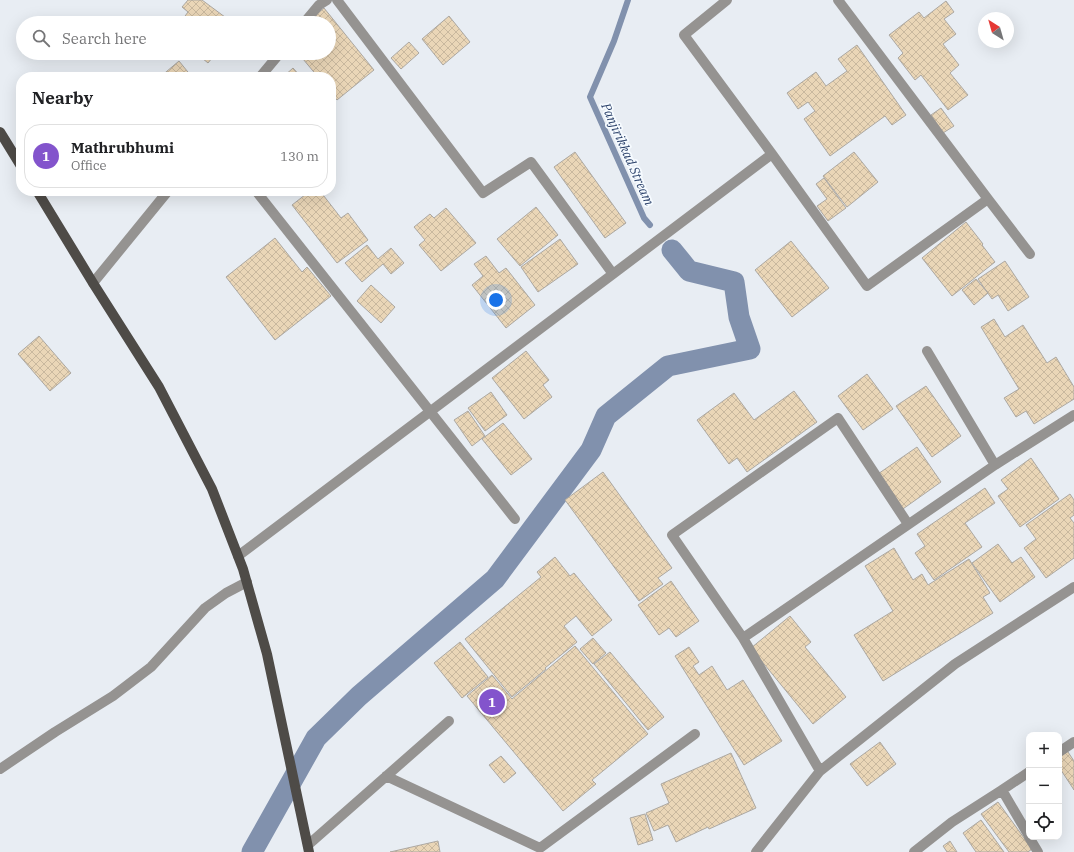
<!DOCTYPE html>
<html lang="en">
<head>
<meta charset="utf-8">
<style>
  body { margin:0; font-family:"IBM Plex Serif",serif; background:#f6f6f6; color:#202124 }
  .controls { position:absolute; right:12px; bottom:12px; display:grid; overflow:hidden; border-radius:8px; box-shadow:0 4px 16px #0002 }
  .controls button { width:36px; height:36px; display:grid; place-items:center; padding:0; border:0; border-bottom:1px solid #e0e0e0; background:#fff; color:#202124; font:20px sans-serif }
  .compass { position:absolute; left:978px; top:12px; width:36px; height:36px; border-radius:50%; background:#fff; box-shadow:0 4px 16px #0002; rotate:323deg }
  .you { position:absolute; left:496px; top:300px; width:14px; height:14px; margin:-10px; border:3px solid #fff; border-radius:50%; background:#1a73e8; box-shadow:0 0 0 6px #1a73e833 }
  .badge { display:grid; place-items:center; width:26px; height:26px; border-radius:50%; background:#8354cc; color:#fff; font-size:13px; font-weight:700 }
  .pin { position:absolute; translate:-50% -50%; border:2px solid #fff; box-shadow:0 1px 4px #0006 }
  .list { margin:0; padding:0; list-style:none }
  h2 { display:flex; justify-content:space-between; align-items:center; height:52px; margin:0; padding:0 16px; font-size:17px }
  h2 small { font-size:13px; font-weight:400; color:#757577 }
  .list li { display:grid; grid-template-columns:26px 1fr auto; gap:12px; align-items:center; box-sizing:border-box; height:64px; margin:0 8px 8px; padding:0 8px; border:1px solid #e0e0e0; border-radius:16px }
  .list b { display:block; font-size:15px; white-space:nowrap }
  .list p { margin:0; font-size:13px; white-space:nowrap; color:#757577 }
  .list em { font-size:13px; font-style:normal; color:#757577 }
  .icon { flex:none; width:22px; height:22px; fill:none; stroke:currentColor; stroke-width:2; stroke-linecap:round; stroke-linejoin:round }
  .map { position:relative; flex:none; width:1074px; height:852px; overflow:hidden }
  .search { position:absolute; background:#fff; box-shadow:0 4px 16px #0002; left:16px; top:16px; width:320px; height:44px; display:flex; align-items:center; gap:10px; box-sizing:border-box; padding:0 14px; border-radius:22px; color:#757577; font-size:15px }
  .panel { position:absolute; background:#fff; box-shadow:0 4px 16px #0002; left:16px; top:72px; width:320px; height:124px; border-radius:16px }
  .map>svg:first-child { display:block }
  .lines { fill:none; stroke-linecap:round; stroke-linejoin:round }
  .stream { stroke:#8191ad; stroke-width:6 }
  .canal { stroke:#8191ad; stroke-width:21 }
  .building { fill:url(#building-cross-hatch); stroke:#aca8a2 }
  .minor { stroke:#959391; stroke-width:10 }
  .major { stroke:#4e4b47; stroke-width:10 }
  .labels { text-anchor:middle; stroke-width:3.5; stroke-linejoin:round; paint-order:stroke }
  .water-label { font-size:13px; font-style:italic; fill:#2b416a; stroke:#f6fbff }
</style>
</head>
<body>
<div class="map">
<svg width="1074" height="852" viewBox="0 0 1074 852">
  <defs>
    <pattern id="building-cross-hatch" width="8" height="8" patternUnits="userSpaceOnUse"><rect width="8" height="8" fill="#ead6b7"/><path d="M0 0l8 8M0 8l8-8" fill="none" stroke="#c9b89e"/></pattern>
  </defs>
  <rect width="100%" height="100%" fill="#e8edf3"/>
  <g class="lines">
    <!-- stream -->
    <path class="stream" d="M628,0L614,41L590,97L644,218L650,225"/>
    <!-- canal -->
    <path class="canal" d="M252,852L316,738L359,696L495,579L591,450L606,416L668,366L750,349L739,317L734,282L689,271L672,250"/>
  </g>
  <!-- building -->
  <path class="building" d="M188,0H202L233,23H180L188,12L182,7Z
    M946,1L954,12L944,19L956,34L943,44L959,65L950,73L968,95L948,110L921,75L915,80L898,58L903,53L889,35L919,12L924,18Z
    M324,8L374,70L337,100L331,93V77H318L298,53H329V23H306Z
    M449,16L470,42L443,65L422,39Z
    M409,42L419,53L401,69L391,58Z
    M857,45L906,115L892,125L885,116L830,156L804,119L815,111L808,102L798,109L787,93L816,72L826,86L847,71L838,59Z
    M196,53H216L208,63Z
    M179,61L192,77H160Z
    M293,68L301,77H283Z
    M941,108L954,126L943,133L931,115Z
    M575,152L626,223L605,238L554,167Z
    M854,152L878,182L847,207L823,176Z
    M824,178L846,208L828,221L817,206L827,199L816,184Z
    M310,191H320L341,218L348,213L368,240L337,263L292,205Z
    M536,207L558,235L520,266L497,239Z
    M446,208L476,243L441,271L419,245L425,240L414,227L430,214L434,218Z
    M966,222L983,244L982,245L995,262L952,296L922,258Z
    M275,238L302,272L307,267L331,296L275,340L226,277Z
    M560,239L578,264L538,292L521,267Z
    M791,241L829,288L792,317L755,270Z
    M367,245L378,259L391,248L404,263L391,274L383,264L362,282L345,263Z
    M486,256L499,273L506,268L535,305L506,328L472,285L483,276L474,264Z
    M1005,261L1029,297L1008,311L998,295L992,299L978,279Z
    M976,279L988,293L974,305L962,290Z
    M371,285L395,307L381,323L357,301Z
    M994,319L1005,337L1023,325L1047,363L1056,357L1074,387V399L1034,424L1026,411L1016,417L1004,398L1019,389L981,327Z
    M39,336L71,373L50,391L18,354Z
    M526,351L549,380L543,385L552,397L524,419L492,378Z
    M867,374L893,409L863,430L838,396Z
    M926,386L961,436L932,457L896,406Z
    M794,391L817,422L747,472L737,458L729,464L697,420L734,393L754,420Z
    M491,392L507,415L485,431L468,408Z
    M468,411L485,436L472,446L454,420Z
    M503,423L532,459L511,475L482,439Z
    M917,447L941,482L900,511L875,476Z
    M1031,458L1059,499L1020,527L998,496L1008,489L1001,480Z
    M603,472L672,568L658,578L663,584L639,601L565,500Z
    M985,488L995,503L965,523L982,547L934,580L915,553L925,546L917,534Z
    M1070,494L1074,500V515L1070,518L1074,523V558L1046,578L1024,548L1036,539L1026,525Z
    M998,544L1012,563L1021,557L1035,577L1000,602L972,563Z
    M894,548L913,580L922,574L928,585L969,559L990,593L983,597L993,613L883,681L854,635L893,611L865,566Z
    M555,557L570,576L574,573L612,620L592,636L576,616L564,626L577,642L545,668L546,669L512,697L465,639L541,577L537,572Z
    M671,581L699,621L676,637L669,628L659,635L638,605Z
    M790,616L811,642L805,647L846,697L813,724L751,648Z
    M593,638L606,653L593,664L580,649Z
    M460,642L488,677L462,698L434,663Z
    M575,646L648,734L592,780L596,784L563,811L467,696L492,675L512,699Z
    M689,647L699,662L693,666L699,675L712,666L727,690L743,680L782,741L744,765L675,656Z
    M610,652L664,717L648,730L594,664Z
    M880,742L896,764L867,786L850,764Z
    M1066,749L1074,761V790L1059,767V753Z
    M731,753L756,808L709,829L708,827L676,842L668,825L654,831L646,813L669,803L661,784Z
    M501,756L516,773L504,783L489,765Z
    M998,802L1032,849L1028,852H1009L981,814Z
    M645,814L653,840L638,845L630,818Z
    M981,820L1004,852H976L963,833Z
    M438,841L440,852H390Z
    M950,841L957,852H947L943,846Z"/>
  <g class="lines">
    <!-- minor -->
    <path class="minor" d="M727,0L684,35L772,154L867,286L988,199L838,0
      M304,23L319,5L327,0
      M260,77L280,53
      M256,191L515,519
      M988,199L1030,254
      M613,274L772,154
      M93,283L168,191
      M927,351L995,465
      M238,556L613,274L531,162L483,193L337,0
      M743,638L672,535L838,418L908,524
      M1059,752L1074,742
      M0,769L55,732L113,696L151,667L205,608L226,593L247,582
      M820,771L743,638L995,465L1074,415
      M386,776L540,848L695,734
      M1002,790L1029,772
      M1029,837L1038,852
      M308,845L449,721
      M756,852L820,771L955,664L1074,587
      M914,852L952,822L1002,790L1029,836"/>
    <!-- major -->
    <path class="major" d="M0,132L21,166
      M37,191L93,283L159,387L212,489L243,569L267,654L309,852"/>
  </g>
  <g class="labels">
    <!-- water labels -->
    <g class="water-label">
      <text transform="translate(628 154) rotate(66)" y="5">Panjirikkad Stream</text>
    </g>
  </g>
</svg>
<div class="controls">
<button>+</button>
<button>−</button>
<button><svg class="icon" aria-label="locate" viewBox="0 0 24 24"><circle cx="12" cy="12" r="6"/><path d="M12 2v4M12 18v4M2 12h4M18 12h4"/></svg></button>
</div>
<svg class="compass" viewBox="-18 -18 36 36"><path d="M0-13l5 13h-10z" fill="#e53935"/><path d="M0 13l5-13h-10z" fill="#757577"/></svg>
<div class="you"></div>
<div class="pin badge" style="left:492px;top:702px">1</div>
<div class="search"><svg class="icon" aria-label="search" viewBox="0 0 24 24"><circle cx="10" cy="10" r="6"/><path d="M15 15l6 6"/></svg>Search here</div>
<section class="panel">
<h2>Nearby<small></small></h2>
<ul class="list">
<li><span class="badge">1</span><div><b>Mathrubhumi</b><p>Office</p></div><em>130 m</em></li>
</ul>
</section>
</div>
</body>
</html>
